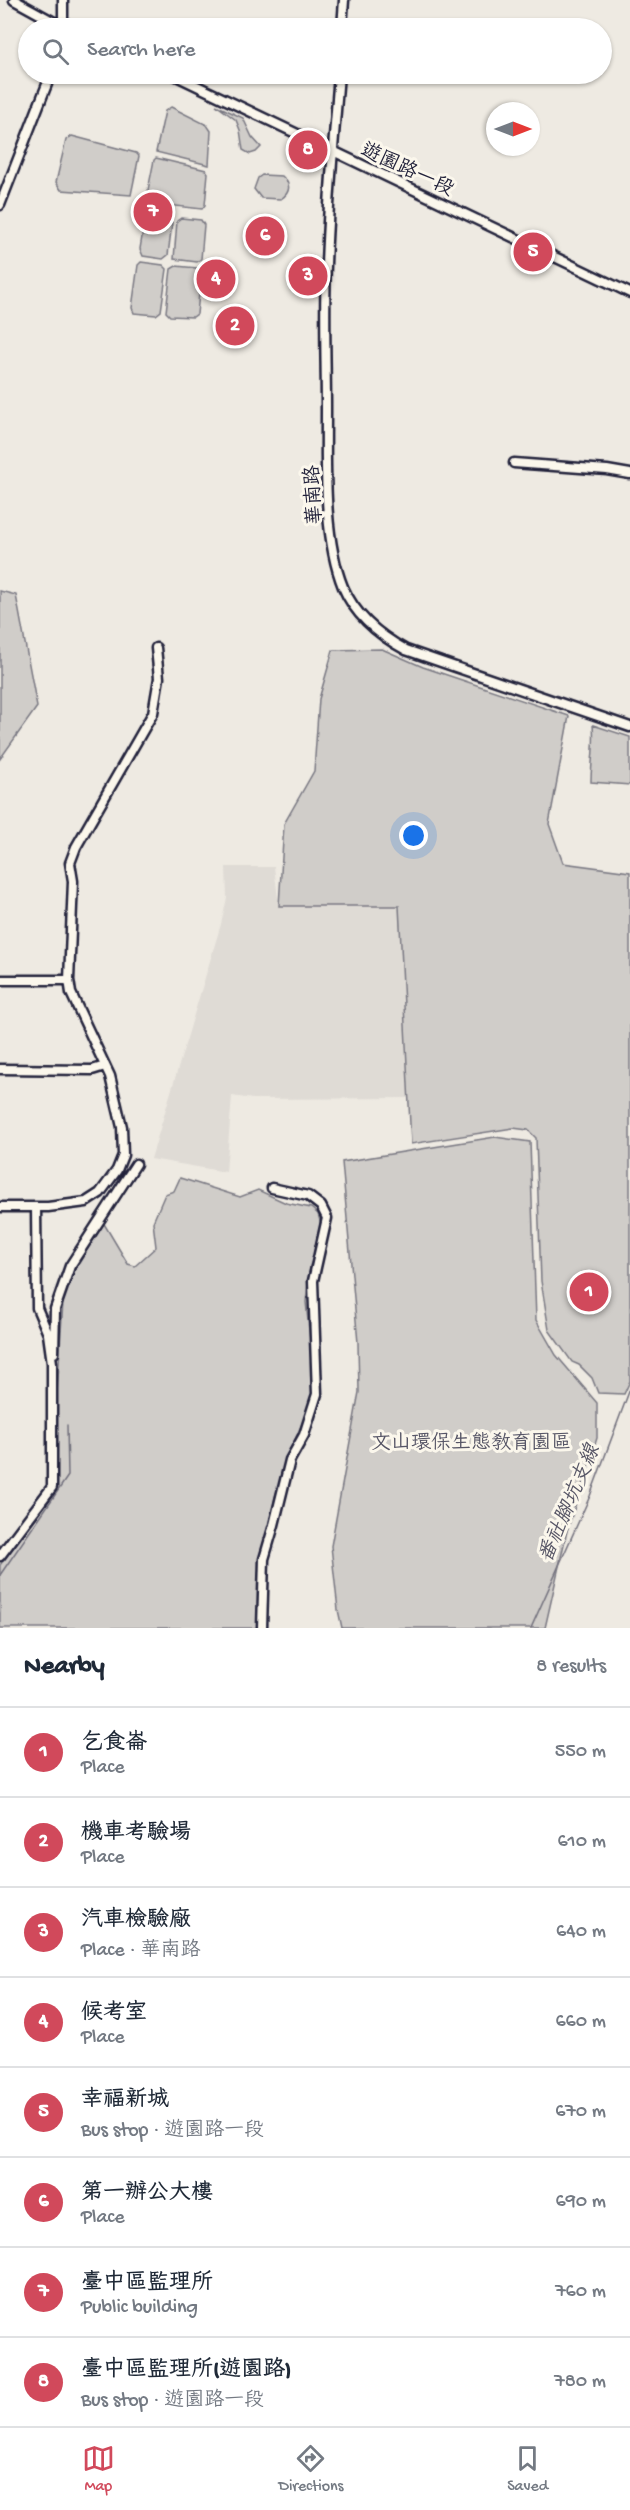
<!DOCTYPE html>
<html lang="en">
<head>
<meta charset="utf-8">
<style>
  body { margin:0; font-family:"Gochi Hand","LXGW WenKai TC",sans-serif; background:#f6f6f7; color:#1f2937 }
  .compass { position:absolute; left:486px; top:102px; width:54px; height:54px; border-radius:50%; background:#fff; box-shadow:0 2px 4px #0004; rotate:90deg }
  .you { position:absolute; left:414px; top:836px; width:21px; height:21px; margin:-15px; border:4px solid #fff; border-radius:50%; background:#1a73e8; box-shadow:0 0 0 9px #1a73e833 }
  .badge { display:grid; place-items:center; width:39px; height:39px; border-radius:50%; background:#d1495b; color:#fff; font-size:20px; font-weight:700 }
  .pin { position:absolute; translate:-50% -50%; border:3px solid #fff; box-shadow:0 2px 6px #0006 }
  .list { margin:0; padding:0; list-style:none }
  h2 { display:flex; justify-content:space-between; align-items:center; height:78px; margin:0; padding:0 24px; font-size:26px }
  h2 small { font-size:20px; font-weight:400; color:#747a83 }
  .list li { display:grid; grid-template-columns:39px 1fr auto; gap:18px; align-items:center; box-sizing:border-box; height:90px; padding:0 24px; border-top:2px solid #e0e1e3 }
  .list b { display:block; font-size:22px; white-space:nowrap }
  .list p { margin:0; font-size:20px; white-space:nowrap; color:#747a83 }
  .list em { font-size:20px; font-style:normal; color:#747a83 }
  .icon { flex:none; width:33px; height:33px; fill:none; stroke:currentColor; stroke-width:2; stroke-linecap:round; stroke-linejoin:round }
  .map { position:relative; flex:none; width:630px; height:1628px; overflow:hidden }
  .search { position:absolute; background:#fff; box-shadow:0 2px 4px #0004; left:18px; right:18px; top:18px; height:66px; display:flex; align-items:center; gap:15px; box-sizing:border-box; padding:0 21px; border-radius:33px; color:#747a83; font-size:22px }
  .sheet { height:798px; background:#fff }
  nav { display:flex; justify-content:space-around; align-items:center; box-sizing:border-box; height:84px; border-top:2px solid #e0e1e3; background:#fff; font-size:16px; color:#747a83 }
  nav a { display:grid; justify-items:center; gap:3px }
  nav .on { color:#d1495b }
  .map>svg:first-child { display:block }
  .built { fill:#dfdbd5 }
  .green { fill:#d0cdc9; stroke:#797882; stroke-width:1.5 }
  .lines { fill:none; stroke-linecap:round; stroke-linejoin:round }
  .stream { stroke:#716f7c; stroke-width:1.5 }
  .minor-casing { stroke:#22223b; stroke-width:13 }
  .minor { stroke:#fbf7ec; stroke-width:8 }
  .labels { text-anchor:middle; stroke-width:6; stroke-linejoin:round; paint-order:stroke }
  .street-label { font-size:20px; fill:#22223b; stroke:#fbf7ec }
  .park-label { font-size:20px; fill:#565566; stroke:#fbf7ec }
  .water-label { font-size:21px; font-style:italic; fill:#575666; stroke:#fbf7ec }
</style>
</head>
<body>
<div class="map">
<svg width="630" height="1628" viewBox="0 0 630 1628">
  <rect width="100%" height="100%" fill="#eeeae2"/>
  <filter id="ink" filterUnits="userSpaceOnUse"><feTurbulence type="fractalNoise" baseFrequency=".0167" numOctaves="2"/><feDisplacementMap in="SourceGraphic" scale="12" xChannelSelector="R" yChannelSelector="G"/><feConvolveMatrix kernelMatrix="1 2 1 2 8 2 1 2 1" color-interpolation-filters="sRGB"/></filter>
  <g filter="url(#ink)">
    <!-- built -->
    <path class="built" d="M226,867H274L279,906H399L409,1098L253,1099L232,1096L226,1172L151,1159L221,924L227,898Z"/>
    <!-- green -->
    <path class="green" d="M216,105L243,118L252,137L261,147L256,152L250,154L243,150L240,130L236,120Z
      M171,107L207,125L211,131L209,165L156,152L165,111Z
      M72,136L136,153L139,156L131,195L61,190L56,182L66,140Z
      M156,158L206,170L208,173L205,205L202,209L149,203L146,200L154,160Z
      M262,175L282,176C291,184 291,192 281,199L261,198L254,189L258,178Z
      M149,216L170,218L172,223L168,255L163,259L143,256L140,249L145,219Z
      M181,218L201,220L204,225L201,259L197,262L174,259L177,221Z
      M141,262L163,265L167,269L161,311L156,315L134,313L132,308L138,265Z
      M176,266L197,268L201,272L197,314L193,317L170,316L166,312L171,269Z
      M0,591L16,595L37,707L0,759Z
      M382,649L423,667L569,716L549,824L563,863L630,872V1381L624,1394L598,1393L592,1378L579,1365L572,1362L549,1330L541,1281L536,1138L528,1130L513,1128L411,1144L399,906H279L284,824L314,771L319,699L333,650Z
      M593,725L630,737V785L591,782C591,763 595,744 593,725Z
      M495,1137L530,1142L536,1320L556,1355L597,1403V1438L567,1531L545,1628H342L338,1610L331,1546L359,1392L358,1343L342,1162Z
      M180,1178L240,1197L258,1190L286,1203L311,1208L318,1214L320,1221L321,1236L310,1266L306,1302L315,1388L310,1405L287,1458L275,1497L260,1568L258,1628H0V1565L44,1507L51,1485L63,1302L71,1277L103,1222L128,1264L135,1266L156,1247L153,1222L165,1194L174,1191Z"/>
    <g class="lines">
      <!-- stream -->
      <path class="stream" d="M0,1575L68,1476L67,1425
        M531,1628L590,1496L630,1389"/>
      <defs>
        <path id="minor" d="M14,0L54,22L62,23
          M63,26V0
          M342,28L344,0
          M172,74L630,293
          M339,74C334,137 328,201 326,265C324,313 326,362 326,411C326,463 323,538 343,587C355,615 380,636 406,650L630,727
          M0,205L51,74
          M514,463L607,470L630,474
          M0,980H69
          M0,1069L92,1070L105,1066
          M0,1207H48L86,1202L100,1193L117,1170L123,1155L122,1127L110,1076L71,993L69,980L73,881L70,863L76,847L153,713L159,678L156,648
          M54,1353L55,1309L70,1266L136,1164
          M0,1556L52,1487V1363L48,1334L37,1308L36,1207
          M262,1628L264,1559L274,1525L290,1460L304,1435L317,1394L313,1281L327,1218L321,1206L308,1196L272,1188"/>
      </defs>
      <!-- minor casing -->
      <use href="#minor" class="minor-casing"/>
      <!-- minor -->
      <use href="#minor" class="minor"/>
    </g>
  </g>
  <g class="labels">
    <!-- street labels -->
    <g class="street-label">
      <text transform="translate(408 168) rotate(25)" y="7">遊園路一段</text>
      <text transform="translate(312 495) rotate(-93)" y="7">華南路</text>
    </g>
    <!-- park labels -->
    <g class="park-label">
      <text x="471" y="1448">文山環保生態教育園區</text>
    </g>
    <!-- water labels -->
    <g class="water-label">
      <text transform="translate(568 1503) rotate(-67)" y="7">番社腳坑支線</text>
    </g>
  </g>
</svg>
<svg class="compass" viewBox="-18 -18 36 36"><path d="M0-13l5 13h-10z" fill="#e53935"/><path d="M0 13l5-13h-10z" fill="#747a83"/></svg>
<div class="you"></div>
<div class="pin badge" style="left:589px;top:1292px">1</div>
<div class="pin badge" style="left:235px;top:326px">2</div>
<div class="pin badge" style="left:308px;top:276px">3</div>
<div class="pin badge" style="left:216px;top:279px">4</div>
<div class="pin badge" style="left:533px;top:252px">5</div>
<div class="pin badge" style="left:265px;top:236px">6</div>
<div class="pin badge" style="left:153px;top:212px">7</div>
<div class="pin badge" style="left:308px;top:150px">8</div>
<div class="search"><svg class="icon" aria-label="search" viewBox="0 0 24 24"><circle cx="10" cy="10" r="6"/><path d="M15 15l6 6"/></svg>Search here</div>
</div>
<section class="sheet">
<h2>Nearby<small>8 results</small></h2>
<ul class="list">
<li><span class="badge">1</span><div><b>乞食崙</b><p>Place</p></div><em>550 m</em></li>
<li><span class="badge">2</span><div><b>機車考驗場</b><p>Place</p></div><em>610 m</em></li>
<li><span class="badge">3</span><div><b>汽車檢驗廠</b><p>Place · 華南路</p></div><em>640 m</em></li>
<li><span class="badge">4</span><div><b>候考室</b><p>Place</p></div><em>660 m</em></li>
<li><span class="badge">5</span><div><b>幸福新城</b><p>Bus stop · 遊園路一段</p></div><em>670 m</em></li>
<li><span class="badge">6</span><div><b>第一辦公大樓</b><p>Place</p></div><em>690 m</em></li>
<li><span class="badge">7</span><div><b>臺中區監理所</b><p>Public building</p></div><em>760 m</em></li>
<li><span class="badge">8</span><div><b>臺中區監理所(遊園路)</b><p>Bus stop · 遊園路一段</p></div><em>780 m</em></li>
</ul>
</section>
<nav>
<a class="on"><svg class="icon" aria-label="map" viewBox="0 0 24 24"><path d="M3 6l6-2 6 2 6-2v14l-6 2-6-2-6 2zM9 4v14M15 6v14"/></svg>Map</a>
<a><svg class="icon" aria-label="directions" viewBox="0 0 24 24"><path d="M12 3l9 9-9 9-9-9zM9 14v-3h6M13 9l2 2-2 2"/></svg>Directions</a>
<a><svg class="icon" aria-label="saved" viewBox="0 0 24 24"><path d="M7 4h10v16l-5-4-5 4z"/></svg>Saved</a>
</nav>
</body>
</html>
